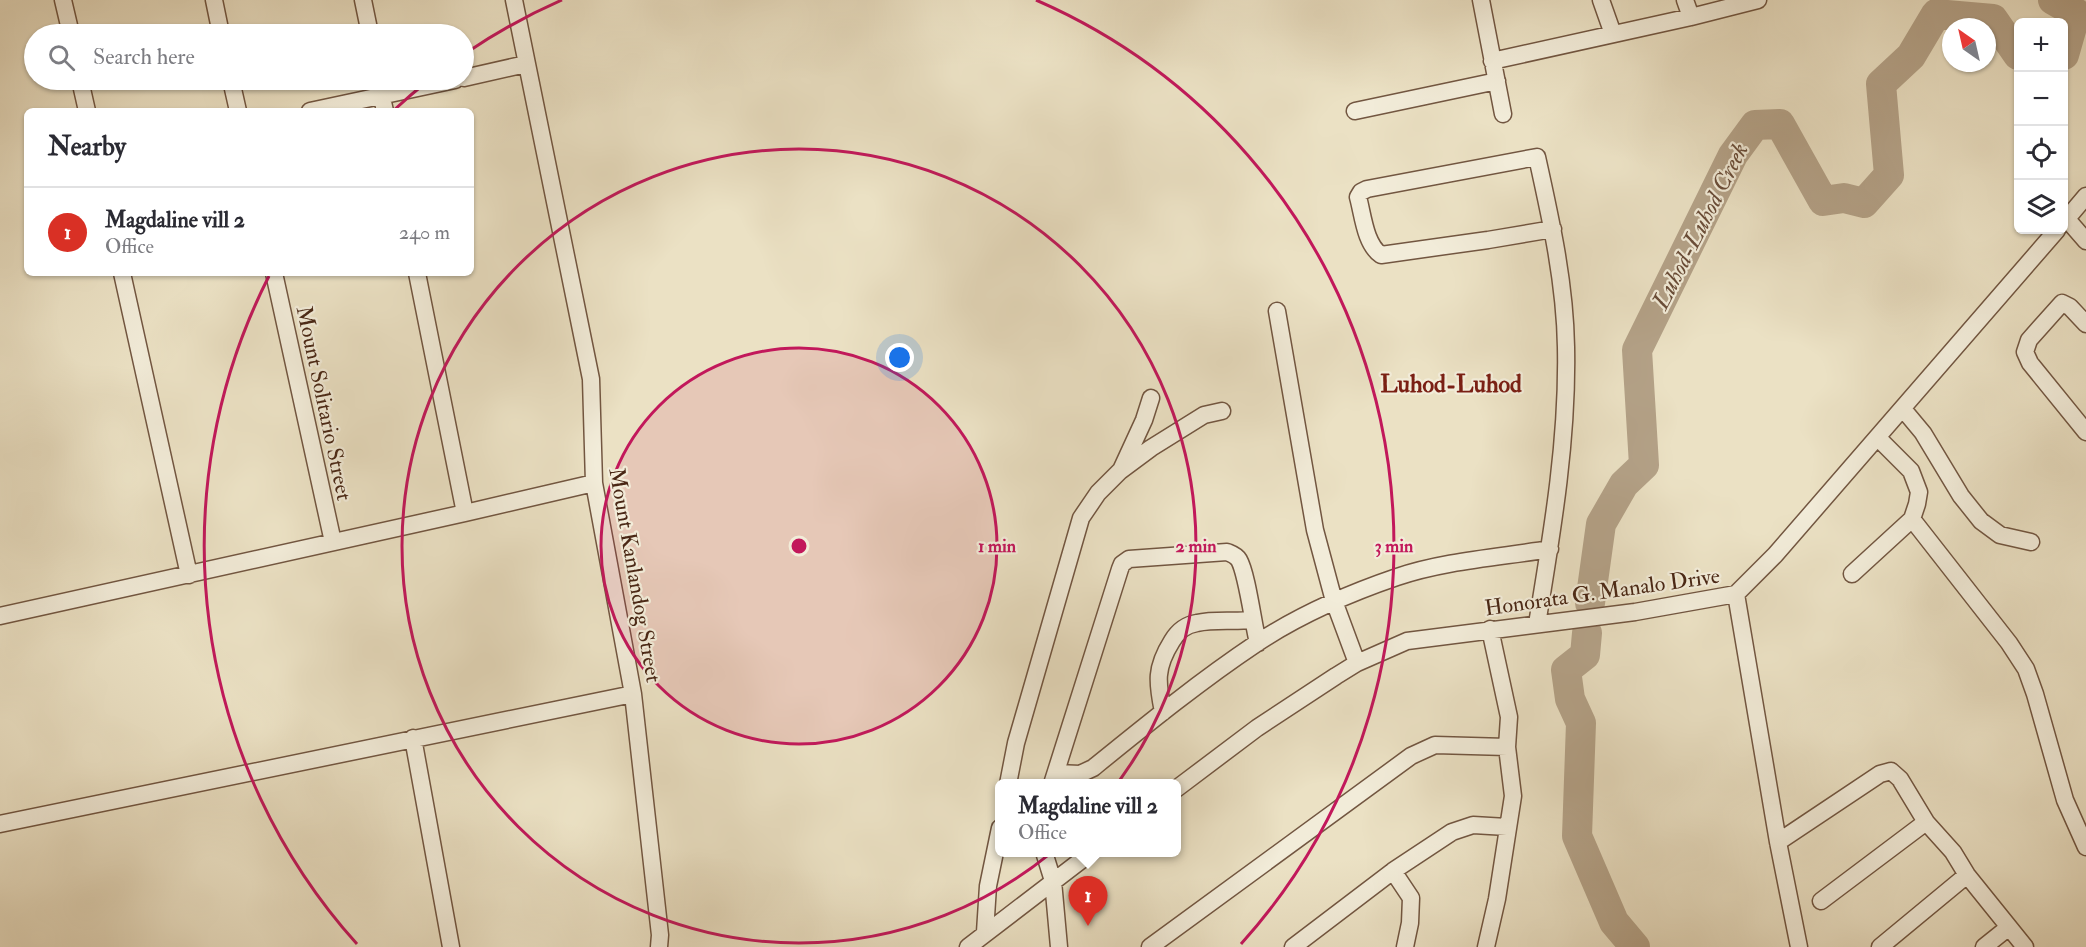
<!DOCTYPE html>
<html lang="en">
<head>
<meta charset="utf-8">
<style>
  body { margin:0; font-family:"IM FELL Double Pica",serif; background:#f2f2f3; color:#2b2b33 }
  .controls { position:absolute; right:18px; top:18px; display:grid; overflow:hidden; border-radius:9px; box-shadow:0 2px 4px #0004 }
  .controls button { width:54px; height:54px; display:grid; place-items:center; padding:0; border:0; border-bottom:2px solid #e1e1e2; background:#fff; color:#2b2b33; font:30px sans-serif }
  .compass { position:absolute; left:1942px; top:18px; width:54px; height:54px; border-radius:50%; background:#fff; box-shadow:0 2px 4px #0004; rotate:326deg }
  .you { position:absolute; left:900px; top:358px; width:21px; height:21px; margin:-15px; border:4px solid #fff; border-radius:50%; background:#1a73e8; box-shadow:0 0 0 9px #1a73e833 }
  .badge { display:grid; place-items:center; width:39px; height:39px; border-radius:50%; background:#d93025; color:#fff; font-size:20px; font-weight:700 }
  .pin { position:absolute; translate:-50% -50px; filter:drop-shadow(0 2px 3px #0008) }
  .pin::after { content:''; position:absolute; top:32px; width:21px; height:18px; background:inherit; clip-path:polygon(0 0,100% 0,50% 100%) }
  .popup { position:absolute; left:995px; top:779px; width:186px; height:78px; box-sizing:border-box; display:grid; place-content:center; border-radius:9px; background:#fff; filter:drop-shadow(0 2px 4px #0005); font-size:20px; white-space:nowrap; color:#7c7c81 }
  .popup b { font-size:22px; color:#2b2b33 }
  .popup::after { content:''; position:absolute; left:50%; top:100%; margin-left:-12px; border:12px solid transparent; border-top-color:#fff }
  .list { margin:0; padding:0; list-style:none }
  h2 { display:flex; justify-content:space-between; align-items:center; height:78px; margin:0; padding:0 24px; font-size:26px }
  h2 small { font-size:20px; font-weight:400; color:#7c7c81 }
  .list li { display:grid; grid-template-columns:39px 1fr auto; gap:18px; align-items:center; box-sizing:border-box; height:90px; padding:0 24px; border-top:2px solid #e1e1e2 }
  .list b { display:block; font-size:22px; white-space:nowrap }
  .list p { margin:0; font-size:20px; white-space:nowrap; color:#7c7c81 }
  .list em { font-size:20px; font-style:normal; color:#7c7c81 }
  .icon { flex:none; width:33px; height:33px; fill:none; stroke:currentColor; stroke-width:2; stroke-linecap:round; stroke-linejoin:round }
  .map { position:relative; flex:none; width:2086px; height:947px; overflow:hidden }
  .search { position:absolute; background:#fff; box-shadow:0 2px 4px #0004; left:24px; top:24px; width:450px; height:66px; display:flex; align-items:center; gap:15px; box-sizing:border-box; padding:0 21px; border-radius:33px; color:#7c7c81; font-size:22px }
  .panel { position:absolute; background:#fff; box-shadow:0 2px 4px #0004; left:24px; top:108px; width:450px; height:168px; border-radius:9px }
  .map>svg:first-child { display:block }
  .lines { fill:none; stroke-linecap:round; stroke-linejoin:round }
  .river { stroke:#b4a288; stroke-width:30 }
  .minor-casing { stroke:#725641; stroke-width:19 }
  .minor { stroke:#f2ecd9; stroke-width:16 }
  .ring { fill:none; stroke:#c2185b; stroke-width:3 }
  .labels { text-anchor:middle; stroke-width:4.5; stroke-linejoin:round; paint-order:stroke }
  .street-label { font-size:22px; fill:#492715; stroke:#f2ecd9 }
  .water-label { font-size:24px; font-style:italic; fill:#694c38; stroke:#f2ecd9 }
  .neighbourhood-label { font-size:24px; font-weight:bold; fill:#7a1f14; stroke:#f2ecd9 }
  .centre { fill:#c2185b; stroke:#f2ecd9; stroke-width:3 }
  .ring-label { font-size:18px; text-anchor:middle; font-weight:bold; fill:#c2185b; stroke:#f2ecd9; stroke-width:4.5; stroke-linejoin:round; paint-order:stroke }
</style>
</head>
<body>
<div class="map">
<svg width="2086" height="947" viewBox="0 0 2086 947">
  <rect width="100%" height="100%" fill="#ebe1c4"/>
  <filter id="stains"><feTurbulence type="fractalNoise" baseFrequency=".00333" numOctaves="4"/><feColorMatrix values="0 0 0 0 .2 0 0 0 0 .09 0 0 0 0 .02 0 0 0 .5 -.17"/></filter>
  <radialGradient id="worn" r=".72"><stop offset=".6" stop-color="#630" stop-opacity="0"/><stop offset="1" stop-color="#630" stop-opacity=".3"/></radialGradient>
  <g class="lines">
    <!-- river -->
    <path class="river" d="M2053,0L2076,13L2064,55
      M1590,603L1601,524L1624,484L1644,465L1637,350L1733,155L1755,125L1780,124L1823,201L1844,198L1864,203L1889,175L1881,84L1911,56L1936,14L1993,19L2018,55
      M1587,633L1585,655L1566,670L1570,699L1581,723L1577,836L1614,922L1635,947"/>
    <defs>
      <path id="minor" d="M63,0L71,34
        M214,0L221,34
        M363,0L370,34
        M514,0L591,379L594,483L633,694L660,935L659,947
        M1481,0L1503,114
        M1601,0L1613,34
        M1685,0L1691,17
        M1492,61L1691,17L1758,0
        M464,78L526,64
        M80,80L87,111
        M231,80L238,111
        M378,80L385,111
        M310,111L455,80
        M1355,111L1497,81
        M2066,218L2086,241
        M2064,222L2086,196
        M122,273L189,575
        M274,273L333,542
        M417,273L465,513
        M1277,311L1315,530L1334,601L1357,663
        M2086,324L2070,307L2062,303L2029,340L2025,352L2030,363L2086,432
        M1903,409L1923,433L1961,496L1981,521L2000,535L2031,542
        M1121,470L1144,420L1151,398
        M1912,519L2009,643L2026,669L2035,694L2065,800L2086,847
        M1852,574L1912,519L1917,504L1919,492L1911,471L1878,438
        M1736,594L1778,842L1799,947
        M0,616L465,513L594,483
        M1537,624C1552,533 1568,440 1566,347C1565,283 1551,220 1537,157L1367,189L1361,192L1358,197C1363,215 1365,244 1381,255L1488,240L1553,229
        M1163,712C1157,682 1155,668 1172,641C1178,631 1185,625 1197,623C1214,619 1234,622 1252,620
        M413,738L451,947
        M1056,773L1080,774L1093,768C1146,725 1200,681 1257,643C1298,616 1350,593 1397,577C1443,561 1501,557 1550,549
        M1008,784L1016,743L1081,518L1098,493L1120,471L1151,448L1204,415L1222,411
        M1052,784L1120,569L1122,564L1129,559L1227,552C1232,554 1236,555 1239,560C1247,574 1253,623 1258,643
        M1176,789L1257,728L1336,676L1357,663L1407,641L1635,612L1736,594L1775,555L2057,230
        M0,824L633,694
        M1778,842L1880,774L1891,771L1900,779L1926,822L1953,852L1967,875L2025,947
        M1044,852L1053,881L1059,947
        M1393,871L1411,898L1410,923L1405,947
        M1821,901L1926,822
        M985,932L988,886L1000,828
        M968,947L1092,852
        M1150,947L1411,756L1435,745L1507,747
        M1293,947L1393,871L1452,832L1473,825L1507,827
        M1486,947L1497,899L1513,796L1507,747L1509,717L1490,629
        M1880,947L1967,875
        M1984,947L2009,927"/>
    </defs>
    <!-- minor casing -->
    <use href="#minor" class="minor-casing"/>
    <!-- minor -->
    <use href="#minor" class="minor"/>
  </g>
  <!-- distance rings -->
  <circle cx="799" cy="546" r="198" fill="#c2185b" fill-opacity=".12"/>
  <g class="ring">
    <circle cx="799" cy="546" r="198"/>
    <circle cx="799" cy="546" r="397"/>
    <path d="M357 944A595 595 0 0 1 269 276M393 111A595 595 0 0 1 429 80M466 53A595 595 0 0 1 562 0M1036 0A595 595 0 0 1 1241 944"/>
  </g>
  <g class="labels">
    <!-- street labels -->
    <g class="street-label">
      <text transform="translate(325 403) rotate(78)" y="8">Mount Solitario Street</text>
      <text transform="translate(636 575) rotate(80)" y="8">Mount Kanlandog Street</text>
      <text transform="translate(1602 591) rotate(-8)" y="8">Honorata G. Manalo Drive</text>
    </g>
    <!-- water labels -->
    <g class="water-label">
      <text transform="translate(1700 226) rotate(-63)" y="8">Luhod-Luhod Creek</text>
    </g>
    <!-- neighbourhood labels -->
    <g class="neighbourhood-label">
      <text x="1451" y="392">Luhod-Luhod</text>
    </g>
  </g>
  <circle cx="799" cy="546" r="9" class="centre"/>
  <g class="ring-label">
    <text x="997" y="552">1 min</text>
    <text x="1196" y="552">2 min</text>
    <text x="1394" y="552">3 min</text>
  </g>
  <rect width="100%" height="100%" filter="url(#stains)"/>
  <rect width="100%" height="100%" fill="url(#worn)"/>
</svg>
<div class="controls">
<button>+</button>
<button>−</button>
<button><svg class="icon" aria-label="locate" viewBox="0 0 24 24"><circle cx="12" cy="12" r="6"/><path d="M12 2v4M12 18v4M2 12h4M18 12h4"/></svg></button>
<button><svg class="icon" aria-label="layers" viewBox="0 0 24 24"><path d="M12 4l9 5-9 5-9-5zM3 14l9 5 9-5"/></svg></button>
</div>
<svg class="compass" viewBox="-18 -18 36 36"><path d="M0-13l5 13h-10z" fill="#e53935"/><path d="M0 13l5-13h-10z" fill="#7c7c81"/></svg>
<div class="you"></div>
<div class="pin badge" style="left:1088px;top:926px">1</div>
<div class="popup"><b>Magdaline vill 2</b>Office</div>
<div class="search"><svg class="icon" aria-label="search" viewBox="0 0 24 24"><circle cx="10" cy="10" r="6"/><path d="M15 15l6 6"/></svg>Search here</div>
<section class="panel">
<h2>Nearby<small></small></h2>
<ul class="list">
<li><span class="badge">1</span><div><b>Magdaline vill 2</b><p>Office</p></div><em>240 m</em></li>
</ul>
</section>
</div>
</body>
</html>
